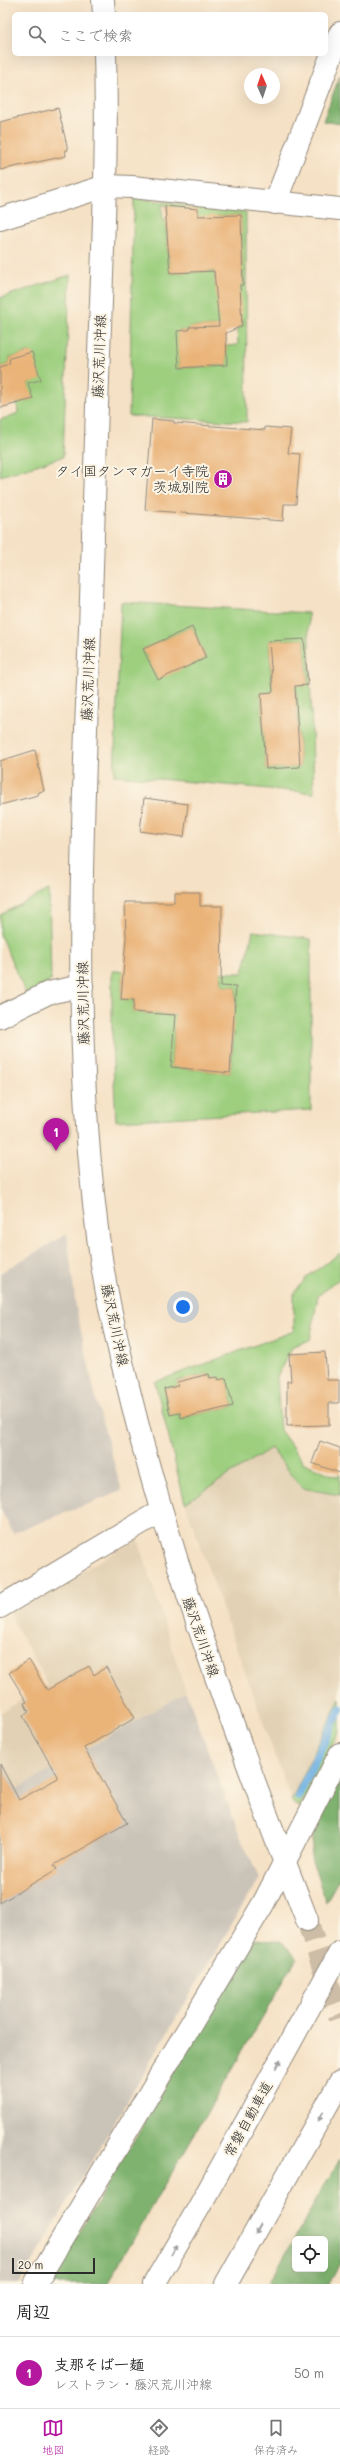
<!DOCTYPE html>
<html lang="ja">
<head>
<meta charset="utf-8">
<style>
  body { margin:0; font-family:Mali,"Klee One",sans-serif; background:#f6f6f6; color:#222 }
  .controls { position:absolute; right:12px; bottom:12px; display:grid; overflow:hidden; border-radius:6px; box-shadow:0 4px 16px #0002 }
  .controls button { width:36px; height:36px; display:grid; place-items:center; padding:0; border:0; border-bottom:1px solid #e0e0e0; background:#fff; color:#222; font:20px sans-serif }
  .compass { position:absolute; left:244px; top:68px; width:36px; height:36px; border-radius:50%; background:#fff; box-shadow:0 4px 16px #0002; rotate:357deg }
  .scale { position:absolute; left:12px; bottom:10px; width:83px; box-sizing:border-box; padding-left:4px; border:2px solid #2b2b2b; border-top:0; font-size:11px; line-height:14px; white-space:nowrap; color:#2b2b2b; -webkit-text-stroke:3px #fcf5e5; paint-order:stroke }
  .you { position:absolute; left:183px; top:1307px; width:14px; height:14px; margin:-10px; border:3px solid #fff; border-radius:50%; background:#1a73e8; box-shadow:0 0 0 6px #1a73e833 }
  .badge { display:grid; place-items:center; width:26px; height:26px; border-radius:50%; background:#b5179e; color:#fff; font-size:13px; font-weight:700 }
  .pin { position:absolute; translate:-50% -33px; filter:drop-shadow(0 1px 2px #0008) }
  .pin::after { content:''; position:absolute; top:21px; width:14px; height:12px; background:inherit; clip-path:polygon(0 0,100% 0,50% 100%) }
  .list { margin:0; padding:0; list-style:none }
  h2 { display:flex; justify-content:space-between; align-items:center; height:52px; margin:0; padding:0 16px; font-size:17px }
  h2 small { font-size:13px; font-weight:400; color:#767676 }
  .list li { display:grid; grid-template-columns:26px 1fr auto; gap:12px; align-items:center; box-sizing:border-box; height:72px; padding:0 16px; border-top:1px solid #e0e0e0 }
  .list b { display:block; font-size:15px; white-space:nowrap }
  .list p { margin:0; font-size:13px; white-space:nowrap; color:#767676 }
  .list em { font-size:13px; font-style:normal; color:#767676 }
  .icon { flex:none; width:22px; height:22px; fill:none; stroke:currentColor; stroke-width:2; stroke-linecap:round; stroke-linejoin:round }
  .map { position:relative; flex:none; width:340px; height:2284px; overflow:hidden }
  .search { position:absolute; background:#fff; box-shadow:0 4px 16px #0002; left:12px; right:12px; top:12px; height:44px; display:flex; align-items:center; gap:10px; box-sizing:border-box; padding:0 14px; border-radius:6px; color:#767676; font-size:15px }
  .sheet { height:124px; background:#fff }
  nav { display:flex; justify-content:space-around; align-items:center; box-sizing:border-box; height:56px; border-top:1px solid #e0e0e0; background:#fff; font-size:11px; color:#767676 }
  nav a { display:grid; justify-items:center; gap:2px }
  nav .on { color:#b5179e }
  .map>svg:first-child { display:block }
  .built { fill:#e2d1b4 }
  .industrial { fill:#cac3b8 }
  .green { fill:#9dcf7f; stroke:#647d55; fill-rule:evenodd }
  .forest { fill:#7eb26e; stroke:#546e4c; fill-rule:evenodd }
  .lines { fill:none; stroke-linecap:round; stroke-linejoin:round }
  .stream { stroke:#70b1e4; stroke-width:8 }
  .building { fill:#eab479 }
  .secondary-tunnel { stroke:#cdbda6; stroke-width:22; stroke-dasharray:22 11; stroke-linecap:butt }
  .minor-casing { stroke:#908678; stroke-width:24 }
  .secondary-casing { stroke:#908678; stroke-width:24 }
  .motorway-casing { stroke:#908678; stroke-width:24 }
  .minor { stroke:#fff; stroke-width:22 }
  .secondary { stroke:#fff; stroke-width:22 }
  .motorway { stroke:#fff; stroke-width:22 }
  .oneway { fill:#a0a0a0 }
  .labels { text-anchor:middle; stroke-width:4; stroke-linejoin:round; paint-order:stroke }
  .street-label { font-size:14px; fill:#2b2b2b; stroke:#fcf5e5 }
  .poi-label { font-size:14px; fill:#2b2b2b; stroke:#fcf5e5; text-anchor:end }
</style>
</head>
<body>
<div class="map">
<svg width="340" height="2284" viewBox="0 0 340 2284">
  <rect width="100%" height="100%" fill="#fcf5e5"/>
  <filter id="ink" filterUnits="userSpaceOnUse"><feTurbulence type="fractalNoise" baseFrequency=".025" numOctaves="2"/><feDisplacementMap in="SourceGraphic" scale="8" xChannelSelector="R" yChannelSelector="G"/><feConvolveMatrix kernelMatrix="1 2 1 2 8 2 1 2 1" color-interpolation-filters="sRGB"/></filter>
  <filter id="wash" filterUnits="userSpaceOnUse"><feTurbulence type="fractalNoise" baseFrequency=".012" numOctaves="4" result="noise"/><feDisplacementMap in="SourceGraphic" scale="16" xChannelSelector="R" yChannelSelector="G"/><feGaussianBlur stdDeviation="0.9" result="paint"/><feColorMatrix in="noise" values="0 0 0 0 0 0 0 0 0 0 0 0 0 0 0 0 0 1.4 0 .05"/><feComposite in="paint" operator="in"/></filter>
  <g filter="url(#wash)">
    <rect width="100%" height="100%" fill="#f5e1c5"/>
    <!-- built -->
    <path class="built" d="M271,1447L302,1488L340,1495V1698L291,1801L185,1503Z
      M138,1539L186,1692L17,1789L0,1761V1713L48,1685L9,1613Z"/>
    <!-- industrial -->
    <path class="industrial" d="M67,1234L76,1308L96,1400L122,1491L13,1533L0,1509V1273Z
      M186,1692L240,1836L259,1878L19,2284H0V1761L17,1789Z"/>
    <!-- green -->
    <path class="green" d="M134,198L246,212L247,422L129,416ZM162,205L197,209L198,227L217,216L241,215L243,285L216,288L214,271L170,273L166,229L168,221H163ZM242,318V326L237,328L238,345L226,346L227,365L179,368L178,331L189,330V327L219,326Z
      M70,275L63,457L0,476V420L18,413L17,403L32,399L28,383L40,379L31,352L10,358L9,364L0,367V298Z
      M121,602L308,613L314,793L114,775ZM192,627L206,658L158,679L143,649ZM304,639L308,685L272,687L269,641ZM296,691L300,767L266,769L261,693Z
      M49,890L51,981L26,994L0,935V915Z
      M253,931L311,939V1110L116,1121L112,1044V971L243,973ZM193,974L222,977L219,1010ZM123,977L185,1016L133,1012L134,1000L121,999ZM223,986L236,987V1007L222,1006ZM174,1028L234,1033L230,1073L171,1067Z
      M340,1253V1278L318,1296L310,1340L293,1346L277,1376L280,1430L304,1463L335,1476L340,1475V1495L302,1488L271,1448L185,1503L155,1382L294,1331V1293L307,1277ZM209,1374L210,1378L217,1377L219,1380L226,1379L233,1406L181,1418L180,1413L170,1415L164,1389L178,1386L177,1381Z
      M340,1698V1730L300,1807L291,1801Z"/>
    <!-- forest -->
    <path class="forest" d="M340,75V124L323,121Z
      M340,1777V1877L326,1902L311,1858L314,1830Z
      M256,1939L282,1942L297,1958L107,2284H49L242,1957Z
      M340,2159V2264L329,2284H268ZM295,2239H325V2269H295Z"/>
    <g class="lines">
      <!-- stream -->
      <path class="stream" d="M298,1796L340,1709"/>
    </g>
    <g id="blocks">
      <!-- building -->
      <path class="building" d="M58,108L68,150H65L66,156L0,170V122Z
        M165,206L198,209V216L241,215L243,285H240L242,326L226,333L227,365L179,368L177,331L189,330V327L219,326L214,271L170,273Z
        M32,352L41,380L28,383L33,399L0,408V367L9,364L10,358Z
        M152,419L174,421V423L265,430V427L291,429L288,453L300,454L296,504H284L283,521L145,510Z
        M192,627L206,658L158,680L143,649Z
        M304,639L308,685L295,686L300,767L266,769L261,693L273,692L269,641Z
        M35,750L44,791L39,792L38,795L0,805V761Z
        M144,798L188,804L184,837L140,831Z
        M174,892H200V906H222L221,986L236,987L230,1073L171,1067L175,1015L133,1012L134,1000L121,999L126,937L125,902H174Z
        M325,1352L327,1380H339V1403H329V1425L287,1426V1381H291L289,1354Z
        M209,1374L210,1378L218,1377L219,1380L226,1378L233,1406L181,1418L180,1413L170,1415L164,1389L178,1386L177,1382Z
        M320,1441L340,1448V1473L312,1463Z
        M29,1660L47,1690L89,1666L94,1675L106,1667L135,1718L84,1748L127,1823L54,1865L57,1869L0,1903V1764L19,1800L58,1778L23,1716L29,1712L24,1703L27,1702L9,1673Z"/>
    </g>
  </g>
  <g filter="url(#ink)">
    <use href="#blocks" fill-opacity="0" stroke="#908678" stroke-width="1"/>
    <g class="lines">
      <!-- secondary-tunnel -->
      <path class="secondary-tunnel" d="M307,1920L340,2018"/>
      <defs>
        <path id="minor" d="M275,203L340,33
          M0,219L106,186L132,187L340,209
          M0,1017L48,993L82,986
          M0,1607L161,1511
          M35,2284L263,1904L340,1754"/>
        <path id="secondary" d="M103,0L104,14
          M105,54C108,162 102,270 98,378C94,486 92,595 87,703C80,889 74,1079 102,1265C112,1325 127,1383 142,1442C186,1605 246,1762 307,1920"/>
        <path id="motorway" d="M154,2284L198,2209L340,1952
          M226,2284L340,2082"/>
      </defs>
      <!-- minor casing -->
      <use href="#minor" class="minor-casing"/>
      <!-- secondary casing -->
      <use href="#secondary" class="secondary-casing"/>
      <!-- motorway casing -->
      <use href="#motorway" class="motorway-casing"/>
      <!-- minor -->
      <use href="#minor" class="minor"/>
      <!-- secondary -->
      <use href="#secondary" class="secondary"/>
      <!-- motorway -->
      <use href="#motorway" class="motorway"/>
    </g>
    <!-- one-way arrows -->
    <defs><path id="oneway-solid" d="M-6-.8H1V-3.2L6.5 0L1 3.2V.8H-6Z"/></defs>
    <g class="oneway">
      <use href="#oneway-solid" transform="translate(278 2064) rotate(-61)"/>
      <use href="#oneway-solid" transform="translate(321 2116) rotate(119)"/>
      <use href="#oneway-solid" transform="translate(258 2229) rotate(119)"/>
      <use href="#oneway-solid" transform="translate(174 2250) rotate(-59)"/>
    </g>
  </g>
  <!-- icons -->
  <defs>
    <symbol id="building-disc" viewBox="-11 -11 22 22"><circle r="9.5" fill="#b5179e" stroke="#fcf5e5"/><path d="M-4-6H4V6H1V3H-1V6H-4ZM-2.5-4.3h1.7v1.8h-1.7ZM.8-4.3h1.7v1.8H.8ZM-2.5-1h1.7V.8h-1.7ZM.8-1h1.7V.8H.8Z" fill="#fff"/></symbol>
  </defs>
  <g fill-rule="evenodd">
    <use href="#building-disc" x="212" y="468" width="22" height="22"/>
  </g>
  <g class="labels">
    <!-- street labels -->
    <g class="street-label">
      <text transform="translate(99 356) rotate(-88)" y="5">藤沢荒川沖線</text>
      <text transform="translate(88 679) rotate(-88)" y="5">藤沢荒川沖線</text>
      <text transform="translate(83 1003) rotate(-91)" y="5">藤沢荒川沖線</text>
      <text transform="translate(115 1325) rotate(78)" y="5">藤沢荒川沖線</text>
      <text transform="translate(201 1637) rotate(71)" y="5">藤沢荒川沖線</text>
      <text transform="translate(248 2119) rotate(-61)" y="5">常磐自動車道</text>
    </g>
    <!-- poi labels -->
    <g class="poi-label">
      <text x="209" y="476">タイ国タンマガーイ寺院<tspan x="209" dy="16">茨城別院</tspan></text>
    </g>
  </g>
</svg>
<div class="controls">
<button><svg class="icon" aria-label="locate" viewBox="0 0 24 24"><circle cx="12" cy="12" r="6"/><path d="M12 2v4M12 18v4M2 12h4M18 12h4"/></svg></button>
</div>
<svg class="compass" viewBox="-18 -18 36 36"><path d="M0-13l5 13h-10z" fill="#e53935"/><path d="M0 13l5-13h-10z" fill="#767676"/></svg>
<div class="scale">20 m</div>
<div class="you"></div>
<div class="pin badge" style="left:56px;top:1151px">1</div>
<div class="search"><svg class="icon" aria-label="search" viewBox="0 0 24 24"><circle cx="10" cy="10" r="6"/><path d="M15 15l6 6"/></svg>ここで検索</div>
</div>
<section class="sheet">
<h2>周辺<small></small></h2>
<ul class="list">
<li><span class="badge">1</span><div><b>支那そば一麺</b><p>レストラン · 藤沢荒川沖線</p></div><em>50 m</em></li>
</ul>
</section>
<nav>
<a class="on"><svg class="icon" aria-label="map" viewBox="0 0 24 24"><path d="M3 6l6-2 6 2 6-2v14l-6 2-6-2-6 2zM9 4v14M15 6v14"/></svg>地図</a>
<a><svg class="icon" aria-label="directions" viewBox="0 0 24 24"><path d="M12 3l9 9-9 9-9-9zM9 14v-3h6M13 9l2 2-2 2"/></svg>経路</a>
<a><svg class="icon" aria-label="saved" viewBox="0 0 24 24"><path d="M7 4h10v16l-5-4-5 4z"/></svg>保存済み</a>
</nav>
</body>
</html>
